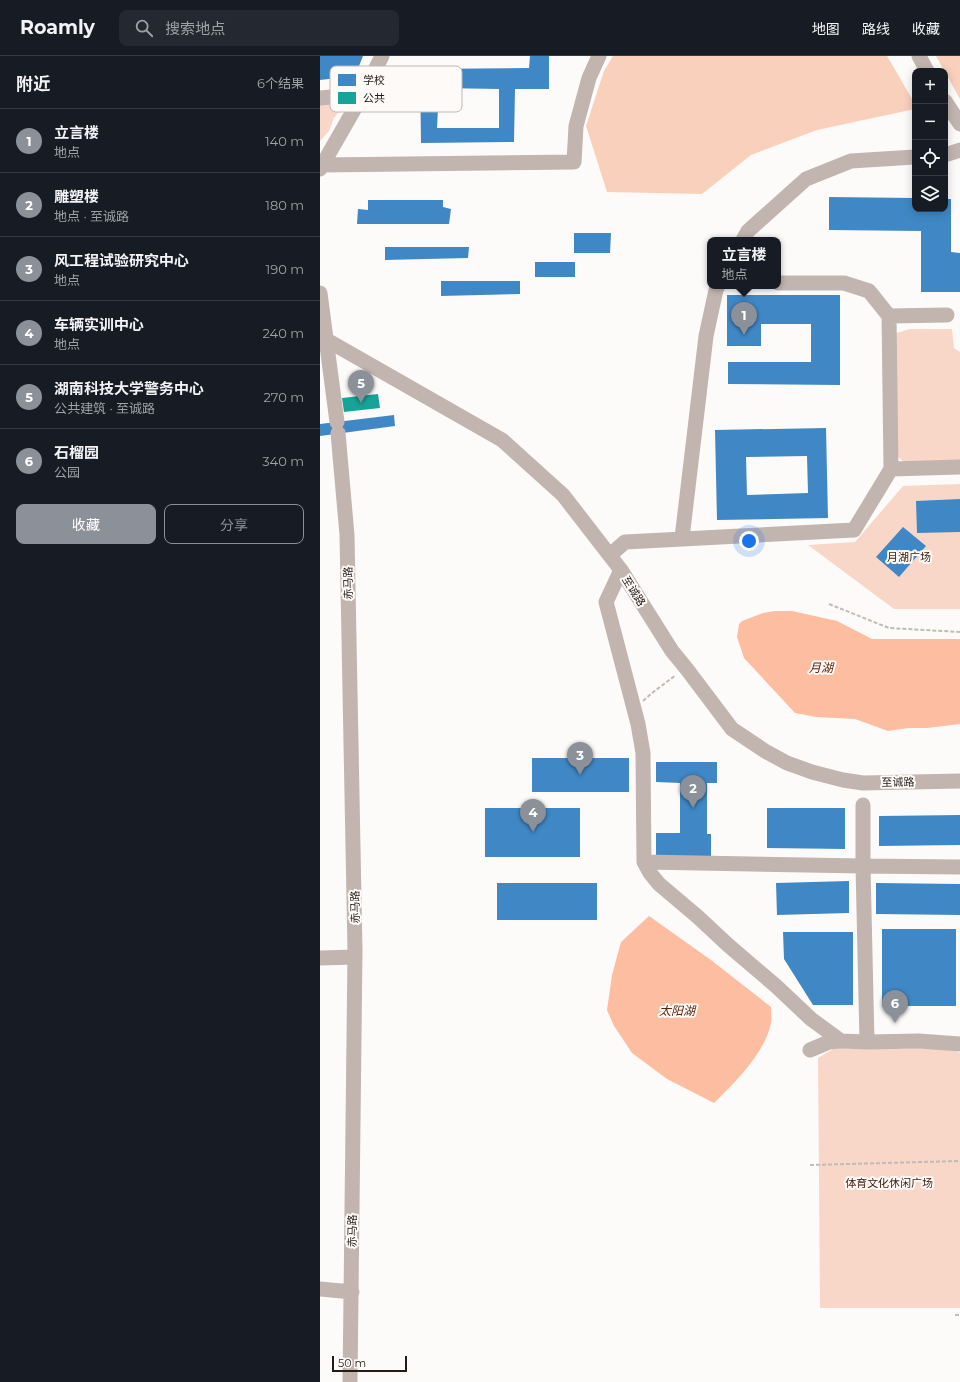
<!DOCTYPE html>
<html lang="zh">
<head>
<meta charset="utf-8">
<style>
  body { margin:0; font-family:Montserrat,"Noto Sans SC",sans-serif; background:#242831; color:#f1f3f6 }
  .controls { position:absolute; right:12px; top:12px; display:grid; overflow:hidden; border-radius:8px; box-shadow:0 2px 10px #0003 }
  .controls button { width:36px; height:36px; display:grid; place-items:center; padding:0; border:0; border-bottom:1px solid #363941; background:#171b24; color:#f1f3f6; font:20px sans-serif }
  .scale { position:absolute; left:12px; bottom:10px; width:75px; box-sizing:border-box; padding-left:4px; border:2px solid #221b18; border-top:0; font-size:11px; line-height:14px; white-space:nowrap; color:#221b18; -webkit-text-stroke:3px #fefaf8; paint-order:stroke }
  .you { position:absolute; left:429px; top:485px; width:14px; height:14px; margin:-10px; border:3px solid #fff; border-radius:50%; background:#1a73e8; box-shadow:0 0 0 6px #1a73e833 }
  .badge { display:grid; place-items:center; width:26px; height:26px; border-radius:50%; background:#8c9099; color:#fff; font-size:13px; font-weight:700 }
  .pin { position:absolute; translate:-50% -33px; filter:drop-shadow(0 1px 2px #0008) }
  .pin::after { content:''; position:absolute; top:21px; width:14px; height:12px; background:inherit; clip-path:polygon(0 0,100% 0,50% 100%) }
  .popup { position:absolute; left:387px; top:181px; width:74px; height:52px; box-sizing:border-box; display:grid; place-content:center; border-radius:8px; background:#171b24; filter:drop-shadow(0 1px 3px #0005); font-size:13px; white-space:nowrap; color:#9ea1a6 }
  .popup b { font-size:15px; color:#f1f3f6 }
  .popup::after { content:''; position:absolute; left:50%; top:100%; margin-left:-8px; border:8px solid transparent; border-top-color:#171b24 }
  .list { margin:0; padding:0; list-style:none }
  h2 { display:flex; justify-content:space-between; align-items:center; height:52px; margin:0; padding:0 16px; font-size:17px }
  h2 small { font-size:13px; font-weight:400; color:#9ea1a6 }
  .list li { display:grid; grid-template-columns:26px 1fr auto; gap:12px; align-items:center; box-sizing:border-box; height:64px; padding:0 16px; border-top:1px solid #363941 }
  .list b { display:block; font-size:15px; white-space:nowrap }
  .list p { margin:0; font-size:13px; white-space:nowrap; color:#9ea1a6 }
  .list em { font-size:13px; font-style:normal; color:#9ea1a6 }
  .actions { display:flex; gap:8px; padding:12px 16px }
  .actions a { flex:1; padding:9px 0; border:1px solid #8c9099; border-radius:8px; text-align:center; font-size:14px; color:#8c9099 }
  .actions .main { background:#8c9099; color:#fff }
  .icon { flex:none; width:22px; height:22px; fill:none; stroke:currentColor; stroke-width:2; stroke-linecap:round; stroke-linejoin:round }
  .map { position:relative; flex:none; width:640px; height:1326px; overflow:hidden }
  header { display:flex; align-items:center; gap:24px; box-sizing:border-box; height:56px; padding:0 20px; background:#171b24; border-bottom:1px solid #363941 }
  header strong { font-size:19px }
  nav { display:flex; gap:22px; margin-inline-start:auto; font-size:14px }
  .search { width:280px; height:36px; background:#242831; display:flex; align-items:center; gap:10px; box-sizing:border-box; padding:0 14px; border-radius:8px; color:#9ea1a6; font-size:15px }
  main { display:flex }
  aside { flex:1; background:#171b24 }
  .map>svg:first-child { display:block }
  .green { fill:#f8d7c8 }
  .forest { fill:#f8d0bc }
  .water { fill:#fcbda0 }
  .schools { fill:#3f88c5; fill-rule:evenodd }
  .public { fill:#17a398 }
  .lines { fill:none; stroke-linecap:round; stroke-linejoin:round }
  .path { stroke:#c2bab7; stroke-width:2; stroke-dasharray:4 2; stroke-linecap:butt }
  .minor { stroke:#c2b5b0; stroke-width:15 }
  .labels { text-anchor:middle; stroke-width:4; stroke-linejoin:round; paint-order:stroke }
  .park-label { font-size:11px; fill:#43200f; stroke:#fefaf8 }
  .street-label { font-size:11px; fill:#221b18; stroke:#fefaf8 }
  .water-label { font-size:12px; font-style:italic; fill:#5a2304; stroke:#fefaf8 }
  .key { fill:#fefaf8; stroke:#bcb7b5; stroke-width:1 }
  .key-label { font-size:11px; fill:#221b18 }
</style>
</head>
<body>
<header>
<strong>Roamly</strong>
<div class="search"><svg class="icon" aria-label="search" viewBox="0 0 24 24"><circle cx="10" cy="10" r="6"/><path d="M15 15l6 6"/></svg>搜索地点</div>
<nav><a>地图</a><a>路线</a><a>收藏</a></nav>
</header>
<main>
<aside>
<h2>附近<small>6个结果</small></h2>
<ul class="list">
<li><span class="badge">1</span><div><b>立言楼</b><p>地点</p></div><em>140 m</em></li>
<li><span class="badge">2</span><div><b>雕塑楼</b><p>地点 · 至诚路</p></div><em>180 m</em></li>
<li><span class="badge">3</span><div><b>风工程试验研究中心</b><p>地点</p></div><em>190 m</em></li>
<li><span class="badge">4</span><div><b>车辆实训中心</b><p>地点</p></div><em>240 m</em></li>
<li><span class="badge">5</span><div><b>湖南科技大学警务中心</b><p>公共建筑 · 至诚路</p></div><em>270 m</em></li>
<li><span class="badge">6</span><div><b>石榴园</b><p>公园</p></div><em>340 m</em></li>
</ul>
<div class="actions"><a class="main">收藏</a><a>分享</a></div>
</aside>
<div class="map">
<svg width="640" height="1326" viewBox="0 0 640 1326">
  <rect width="100%" height="100%" fill="#fdfbf9"/>
  <!-- green -->
  <path class="green" d="M19,46L22,52L14,62L9,75L0,85V47Z
    M590,273H632L634,292L640,296V407L586,408L576,399L573,278Z
    M640,428V553H574L488,489L535,486L583,430Z
    M513,993H630L640,997V1252H500L498,1002Z"/>
  <!-- forest -->
  <path class="forest" d="M293,0H567L595,48V53L497,74L431,99L382,138L287,136L266,70L284,15Z
    M616,0H640V43Z"/>
  <!-- water -->
  <path class="water" d="M455,555H472L517,565L552,583H640V668L607,672H588L568,675L535,663L496,661L475,657L424,602L417,581L419,568L422,565L443,557Z
    M329,860L391,904L451,951C451,956 452,962 451,967C445,997 415,1026 394,1047L347,1023L312,997L294,970L287,954L292,919L301,886Z"/>
  <!-- schools -->
  <path class="schools" d="M0,0H43L35,20L0,24Z
    M210,0H229V33H195L194,86L101,87L100,13L209,12ZM119,32L179,33V72H117Z
    M509,141L595,142V153H625V143H631V196L640,197V236H601V175L509,174Z
    M48,144H123V151L131,153L129,168H37L38,153L48,154Z
    M254,177H291L290,197H254Z
    M65,191H149L148,202L65,204Z
    M215,206H255V221H215Z
    M121,225H200V238L121,240Z
    M407,239H520V329L408,328V306H491V268H441V290H407Z
    M74,359L75,370L0,380V368Z
    M506,372L508,462L397,464L395,374ZM487,400L488,437L427,439L426,401Z
    M640,443V476L597,477L596,445Z
    M583,471L606,490L579,521L556,501Z
    M212,702H309V736H212Z
    M336,706H397V727H387V778H391V802H336V777H360V727L336,726Z
    M165,752H260V801H165Z
    M447,752H525V793L447,792Z
    M640,759V789L559,790V760Z
    M529,825V857L457,859L456,827Z
    M177,827H277V864H177Z
    M556,827L640,828V859L556,858Z
    M562,873H636V950H562Z
    M463,876H533V949H493L464,903Z"/>
  <!-- public -->
  <path class="public" d="M58,338L60,352L24,356L22,342Z"/>
  <g class="lines">
    <!-- path -->
    <path class="path" d="M509,548L569,572L640,576
      M323,645L332,637L356,619
      M490,1109L640,1105
      M635,1259H640"/>
    <!-- minor -->
    <path class="minor" d="M599,0L607,15
      M0,42L43,38
      M625,45L640,68
      M625,99L640,94
      M2,109L254,106L256,70L269,22L279,0
      M0,113L43,38L62,0
      M423,184L428,175L486,123L531,105L595,101
      M458,227H524L549,235L569,260L571,413
      M0,237L17,366
      M569,260L627,259
      M0,282L5,283L182,384L243,439L301,514L352,595L366,612L412,673L445,695L467,707L492,716L523,724L543,727L640,725
      M18,377L27,479L35,895L30,1326
      M362,482L386,280L396,234L398,230
      M290,499L305,486L534,474L571,413L640,411
      M301,514L286,546L318,668L323,697L324,806L330,817L339,828L378,861L408,889L456,930L491,963L521,985L547,986L599,985L640,988
      M543,749V810L547,986
      M324,806L543,810L640,811
      M0,902L35,901
      M490,994L509,986L521,985
      M0,1233L32,1236"/>
  </g>
  <g class="labels">
    <!-- park labels -->
    <g class="park-label">
      <text x="589" y="505">月湖广场</text>
      <text x="569" y="1131">体育文化休闲广场</text>
    </g>
    <!-- street labels -->
    <g class="street-label">
      <text transform="translate(28 527) rotate(-91)" y="4">赤马路</text>
      <text transform="translate(314 535) rotate(58)" y="4">至诚路</text>
      <text transform="translate(578 726) rotate(-1)" y="4">至诚路</text>
      <text transform="translate(35 851) rotate(-91)" y="4">赤马路</text>
      <text transform="translate(32 1175) rotate(-89)" y="4">赤马路</text>
    </g>
    <!-- water labels -->
    <g class="water-label">
      <text x="501" y="616">月湖</text>
      <text x="357" y="959">太阳湖</text>
    </g>
  </g>
  <!-- legend -->
  <rect x="10" y="10" width="132" height="46" rx="6" class="key"/>
  <rect x="18" y="18" width="18" height="12" fill="#3f88c5"/>
  <rect x="18" y="36" width="18" height="12" fill="#17a398"/>
  <g class="key-label">
    <text x="43" y="28">学校</text>
    <text x="43" y="46">公共</text>
  </g>
</svg>
<div class="controls">
<button>+</button>
<button>−</button>
<button><svg class="icon" aria-label="locate" viewBox="0 0 24 24"><circle cx="12" cy="12" r="6"/><path d="M12 2v4M12 18v4M2 12h4M18 12h4"/></svg></button>
<button><svg class="icon" aria-label="layers" viewBox="0 0 24 24"><path d="M12 4l9 5-9 5-9-5zM3 14l9 5 9-5"/></svg></button>
</div>
<div class="scale">50 m</div>
<div class="you"></div>
<div class="pin badge" style="left:424px;top:279px">1</div>
<div class="popup"><b>立言楼</b>地点</div>
<div class="pin badge" style="left:373px;top:752px">2</div>
<div class="pin badge" style="left:260px;top:719px">3</div>
<div class="pin badge" style="left:213px;top:776px">4</div>
<div class="pin badge" style="left:41px;top:347px">5</div>
<div class="pin badge" style="left:575px;top:967px">6</div>
</div>
</main>
</body>
</html>
